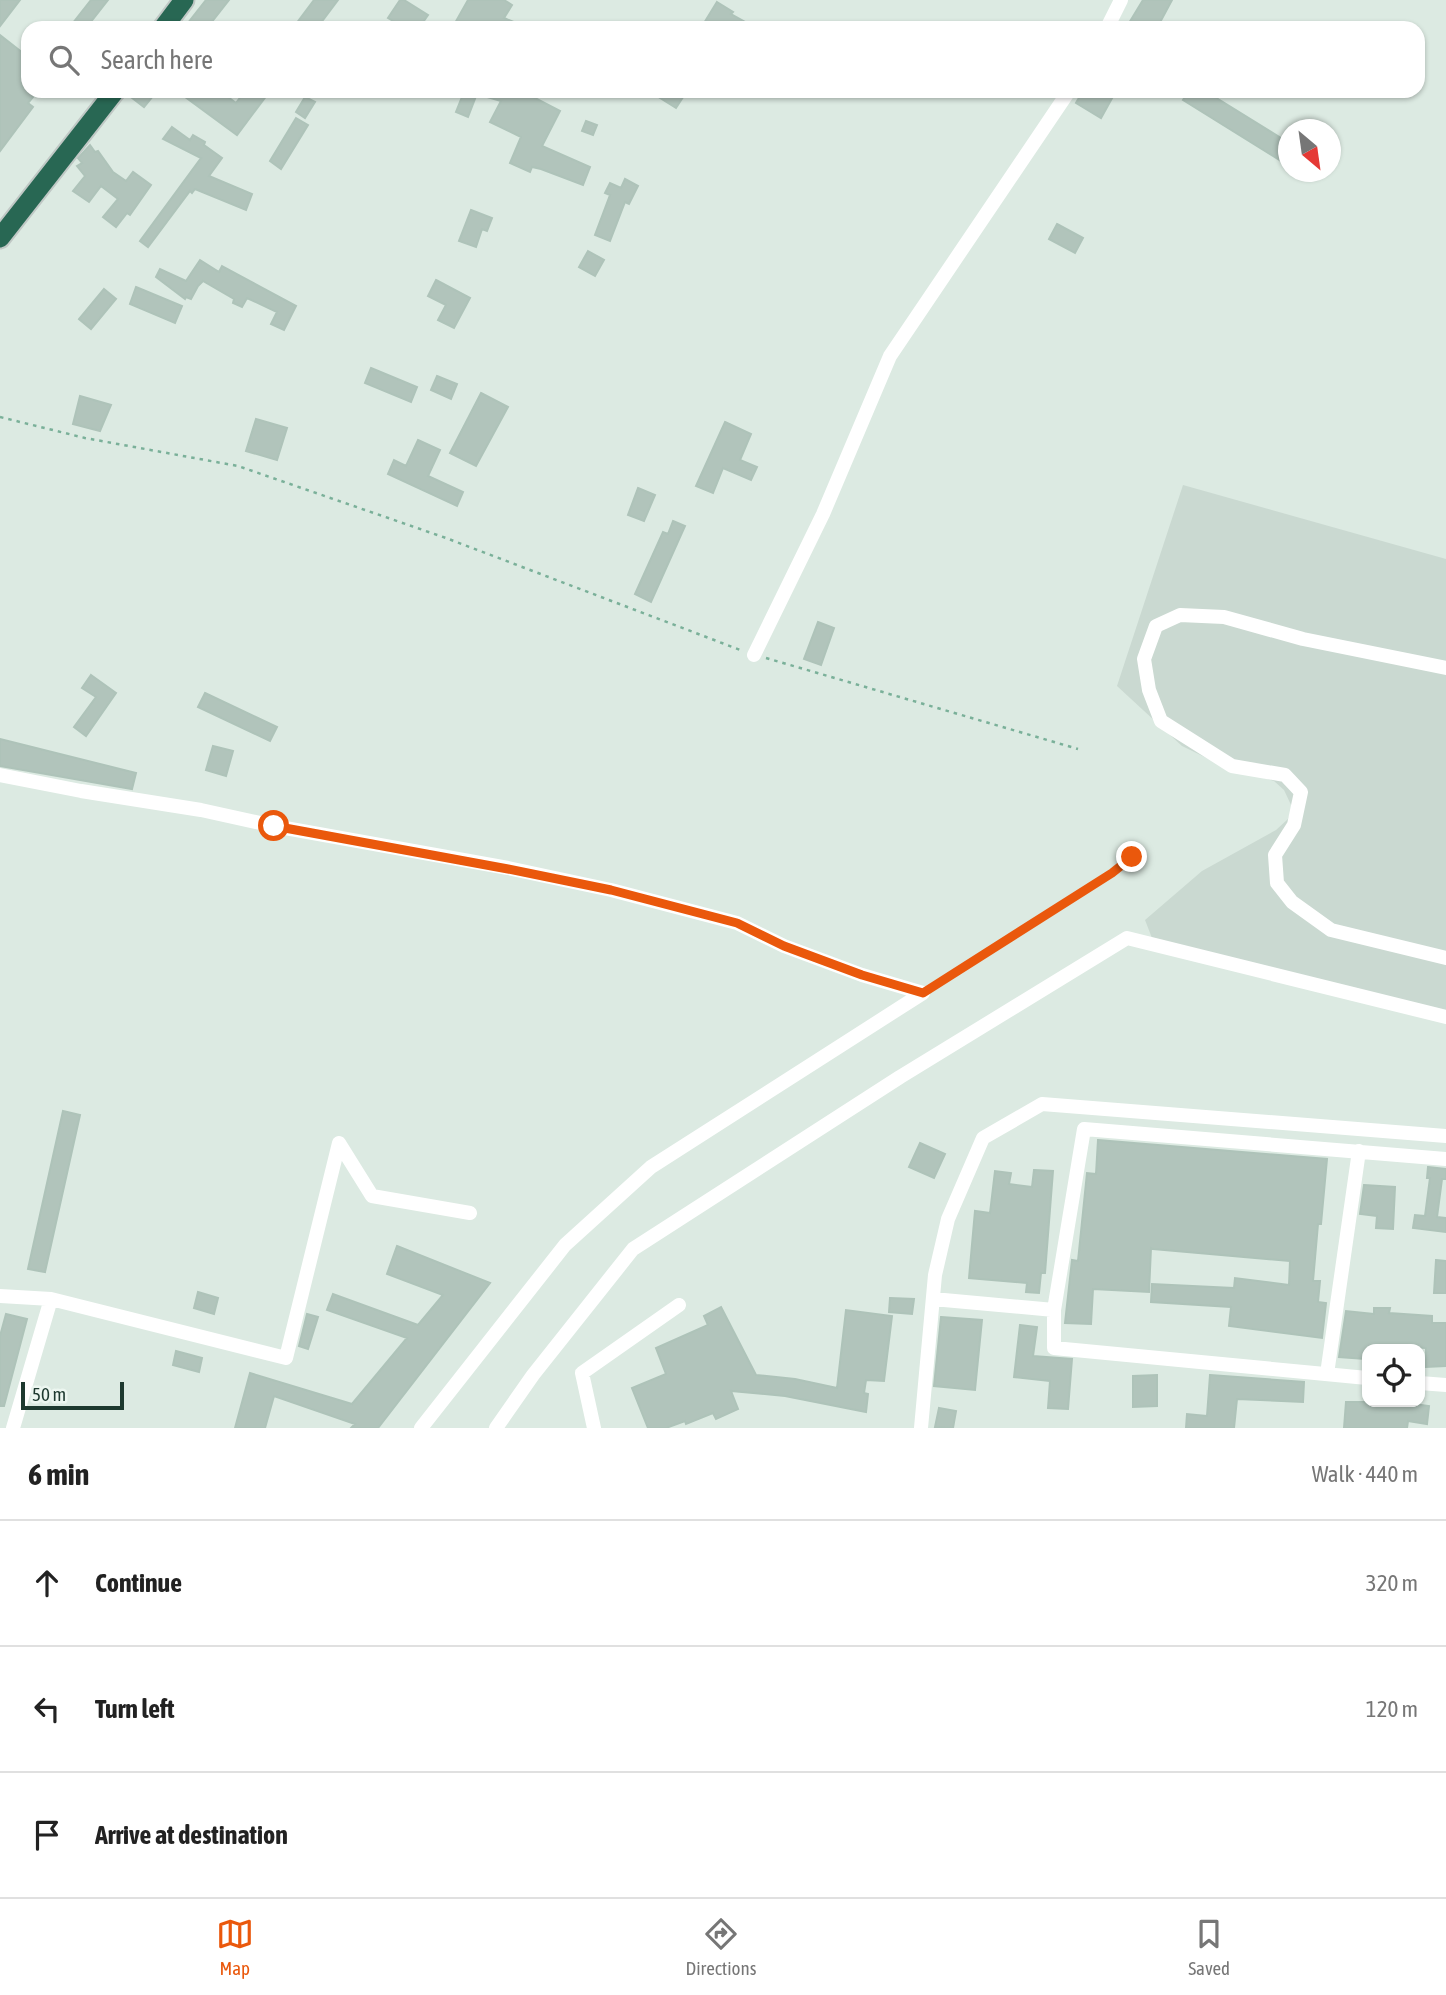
<!DOCTYPE html>
<html lang="en">
<head>
<meta charset="utf-8">
<style>
  body { margin:0; font-family:"Asap Condensed",sans-serif; background:#f2f2f2; color:#222 }
  .controls { position:absolute; right:21px; bottom:21px; display:grid; overflow:hidden; border-radius:14px; box-shadow:0 2px 5px #0004 }
  .controls button { width:63px; height:63px; display:grid; place-items:center; padding:0; border:0; border-bottom:2px solid #e0e0e0; background:#fff; color:#222; font:35px sans-serif }
  .compass { position:absolute; left:1278px; top:119px; width:63px; height:63px; border-radius:50%; background:#fff; box-shadow:0 2px 5px #0004; rotate:151deg }
  .scale { position:absolute; left:21px; bottom:18px; width:103px; box-sizing:border-box; padding-left:7px; border:4px solid #1d392f; border-top:0; font-size:19px; line-height:24px; white-space:nowrap; color:#1d392f; -webkit-text-stroke:5px #ecf6f0; paint-order:stroke }
  .stop { position:absolute; width:21px; height:21px; margin:-16px; border:5px solid #ea580c; border-radius:50%; background:#fff }
  .stop.end { background:#ea580c; border-color:#fff; box-shadow:0 2px 7px #0008 }
  .list { margin:0; padding:0; list-style:none }
  h2 { display:flex; justify-content:space-between; align-items:center; height:91px; margin:0; padding:0 28px; font-size:30px }
  h2 small { font-size:23px; font-weight:400; color:#767676 }
  .list li { display:grid; grid-template-columns:46px 1fr auto; gap:21px; align-items:center; box-sizing:border-box; height:126px; padding:0 28px; border-top:2px solid #e0e0e0 }
  .list b { display:block; font-size:26px; white-space:nowrap }
  .list em { font-size:23px; font-style:normal; color:#767676 }
  .icon { flex:none; width:38px; height:38px; fill:none; stroke:currentColor; stroke-width:2; stroke-linecap:round; stroke-linejoin:round }
  .map { position:relative; flex:none; width:1446px; height:1428px; overflow:hidden }
  .search { position:absolute; background:#fff; box-shadow:0 2px 5px #0004; left:21px; right:21px; top:21px; height:77px; display:flex; align-items:center; gap:18px; box-sizing:border-box; padding:0 24px; border-radius:21px; color:#767676; font-size:26px }
  .sheet { height:469px; background:#fff }
  nav { display:flex; justify-content:space-around; align-items:center; box-sizing:border-box; height:98px; border-top:2px solid #e0e0e0; background:#fff; font-size:19px; color:#767676 }
  nav a { display:grid; justify-items:center; gap:4px }
  nav .on { color:#ea580c }
  .map>svg:first-child { display:block }
  .built { fill:#cad9d1 }
  .building { fill:#b1c4bb; stroke:#aec3b9; stroke-width:2 }
  .lines { fill:none; stroke-linecap:round; stroke-linejoin:round }
  .highway-casing { stroke:#c0c8c5; stroke-width:23 }
  .path { stroke:#7ab099; stroke-width:2.5; stroke-dasharray:3.5 5; stroke-linecap:butt }
  .minor { stroke:#fff; stroke-width:14 }
  .highway { stroke:#286753; stroke-width:19 }
  .route { stroke:#ea580c; stroke-width:9 }
</style>
</head>
<body>
<div class="map">
<svg width="1446" height="1428" viewBox="0 0 1446 1428">
  <rect width="100%" height="100%" fill="#dceae2"/>
  <!-- built -->
  <path class="built" d="M1183,485L1446,559V1013L1152,938L1145,920L1202,871L1276,830L1288,819L1292,807L1284,790L1274,781L1221,765L1182,746L1117,686Z"/>
  <!-- building -->
  <path class="building" d="M0,0H20L0,26Z
    M91,0H108L86,28H69Z
    M206,0H229L207,28H184Z
    M314,0H338L317,28H293Z
    M400,0H404L428,15L419,28H405L388,18Z
    M468,0H504L512,5L504,18L528,28H464L455,23Z
    M1143,0H1172L1157,28H1126Z
    M717,2L733,12L731,14L756,28H701Z
    M0,35L28,57V91H38L28,103L33,107L0,151Z
    M127,91H157L144,107L127,94Z
    M177,91H220L236,103L245,91H270L237,135Z
    M478,91H533L531,96L560,111L542,146L590,167L583,185L541,169L532,167L530,172L510,163L521,137L490,122L501,101L477,94Z
    M649,91H687L676,108Z
    M1083,91H1116L1101,118L1076,103Z
    M1189,91H1205L1289,143V166L1183,100Z
    M464,92L476,96L468,117L456,112Z
    M305,97L315,102L305,118L296,112Z
    M296,118L308,125L281,169L270,161Z
    M586,121L597,125L593,135L582,131Z
    M172,127L190,140L193,135L205,142L204,145L222,158L209,176L252,194L246,210L195,189L192,193L190,191L148,247L140,241L201,158L163,139Z
    M90,145L95,152L98,151L113,172L126,181L133,172L151,185L130,215L127,213L116,227L103,217L118,199L101,186L89,202L73,191L85,176L77,166L82,163L78,158Z
    M625,179L638,186L629,204L625,202L610,241L595,235L610,195L605,193L610,183L621,188Z
    M471,210L492,218L487,231L482,229L476,247L459,241Z
    M1057,224L1083,238L1075,253L1049,239Z
    M588,251L604,260L595,276L579,267Z
    M200,260L219,272L222,266L296,306L284,330L271,324L277,312L247,298L242,307L233,303L234,299L203,281L198,286L191,299L186,297L185,299L156,277L160,269L186,281Z
    M436,280L470,298L454,328L438,320L446,305L428,296Z
    M136,287L182,306L175,323L130,304Z
    M104,289L116,299L91,329L79,319Z
    M371,368L417,387L411,402L365,383Z
    M437,376L457,384L451,399L431,390Z
    M481,393L508,407L476,466L450,453Z
    M80,396L111,405L100,431L73,424Z
    M256,419L287,428L277,460L246,451Z
    M725,422L751,434L740,460L757,467L751,480L723,468L713,493L696,486Z
    M418,440L440,450L428,476L463,492L457,506L388,474L394,460L406,466Z
    M638,488L655,495L644,521L628,515Z
    M673,521L685,526L651,602L635,594L663,532L668,534Z
    M818,622L834,628L821,665L804,659Z
    M91,675L116,693L86,736L74,727L96,697L82,688Z
    M205,693L277,727L270,741L198,707Z
    M0,739L136,773L132,789L0,766Z
    M213,746L233,751L226,776L206,770Z
    M63,1111L80,1115L45,1272L28,1269Z
    M1098,1140L1327,1159L1321,1224H1318L1313,1281H1320L1318,1302L1326,1303L1322,1338L1229,1326L1231,1307L1151,1302L1152,1284L1234,1288L1235,1278L1289,1285L1290,1261L1153,1249L1151,1248L1149,1292L1093,1289L1091,1324L1065,1323L1072,1260L1078,1261L1087,1173L1096,1174Z
    M920,1143L945,1154L934,1178L909,1167Z
    M1428,1167L1446,1169V1179H1442L1437,1217L1446,1218V1232L1413,1228L1415,1215L1425,1216L1430,1178H1427Z
    M1034,1170L1053,1171L1045,1273H1041L1039,1293L1026,1292L1027,1283L969,1278L975,1211L990,1213L995,1171L1011,1173L1009,1184L1032,1187Z
    M1364,1185L1395,1187L1393,1229L1376,1228L1377,1216L1360,1214Z
    M397,1246L490,1283L378,1428H351L355,1424L274,1396L265,1428H235L250,1373L352,1404L407,1338L327,1310L333,1294L418,1325L443,1295L387,1274Z
    M1436,1260L1446,1261V1293H1434Z
    M198,1292L218,1298L214,1314L194,1308Z
    M890,1298L914,1299L912,1314L889,1312Z
    M721,1307L756,1375L795,1379L837,1388L846,1310L892,1316L884,1381L866,1380L864,1393L868,1394L866,1412L785,1396L731,1391L738,1409L716,1419L713,1413L686,1424L685,1421L666,1428H648L632,1388L666,1374L656,1348L708,1325L704,1316Z
    M1374,1308H1390L1389,1313L1432,1316V1323H1446V1366L1426,1367V1348L1389,1346V1349H1366L1365,1359L1339,1357L1346,1311L1374,1314Z
    M6,1314L27,1319L4,1406H0V1336Z
    M307,1314L318,1317L308,1349L299,1346Z
    M941,1317L982,1320L975,1390L934,1386Z
    M1020,1325L1037,1327L1033,1356L1072,1359L1068,1409L1048,1408L1050,1381L1014,1377Z
    M176,1351L202,1358L199,1372L173,1365Z
    M1157,1375V1406L1133,1407V1376Z
    M1210,1375L1304,1382L1303,1402L1237,1399L1234,1428H1186L1187,1414L1207,1416Z
    M1346,1402H1388V1405L1414,1407L1415,1404L1429,1406L1427,1424L1408,1421L1407,1428H1344Z
    M939,1408L956,1411L953,1428L935,1427Z"/>
  <g class="lines">
    <defs>
      <path id="highway" d="M163,28L184,0
        M0,238L115,91"/>
    </defs>
    <!-- highway casing -->
    <use href="#highway" class="highway-casing"/>
    <!-- path -->
    <path class="path" d="M0,417L85,438L238,466L446,538L743,651
      M766,658L1078,749
      M935,986L1112,873L1133,857"/>
    <!-- minor -->
    <path class="minor" d="M1107,28L1121,0
      M754,655L823,514L890,356L1069,91
      M1446,668L1303,639L1224,617L1180,615L1156,626L1144,659L1149,690L1161,721L1232,766L1285,775L1301,792L1294,825L1275,855L1277,883L1292,902L1331,930L1446,958
      M0,775L81,791L201,810L274,826L508,868L611,890L737,923L784,946L862,975L923,993L651,1167L565,1245L421,1428
      M0,1296L51,1299L286,1358L339,1143L372,1196L470,1213
      M933,1299L1054,1310V1348L1367,1378
      M1054,1310L1084,1129L1446,1159
      M1327,1374L1359,1151
      M1420,1383L1446,1385
      M13,1428L51,1299
      M496,1428L533,1375L633,1249L900,1077L1127,938L1446,1017
      M594,1428L582,1373L679,1305
      M921,1428L935,1275L948,1219L983,1138L1042,1104L1446,1136"/>
    <!-- highway -->
    <use href="#highway" class="highway"/>
  </g>
  <g class="lines">
    <!-- route -->
    <path class="route" d="M274,826L508,869L611,890L737,923L784,946L862,975L923,993L1112,873L1132,857"/>
  </g>
</svg>
<div class="controls">
<button><svg class="icon" aria-label="locate" viewBox="0 0 24 24"><circle cx="12" cy="12" r="6"/><path d="M12 2v4M12 18v4M2 12h4M18 12h4"/></svg></button>
</div>
<svg class="compass" viewBox="-18 -18 36 36"><path d="M0-13l5 13h-10z" fill="#e53935"/><path d="M0 13l5-13h-10z" fill="#767676"/></svg>
<div class="scale">50 m</div>
<div class="stop" style="left:274px;top:826px"></div>
<div class="stop end" style="left:1132px;top:857px"></div>
<div class="search"><svg class="icon" aria-label="search" viewBox="0 0 24 24"><circle cx="10" cy="10" r="6"/><path d="M15 15l6 6"/></svg>Search here</div>
</div>
<section class="sheet">
<h2>6 min<small>Walk · 440 m</small></h2>
<ul class="list">
<li><svg class="icon" aria-label="ahead" viewBox="0 0 24 24"><path d="M12 20V5M6 11l6-6 6 6"/></svg><div><b>Continue</b></div><em>320 m</em></li>
<li><svg class="icon" aria-label="left" viewBox="0 0 24 24"><path d="M17 20v-9H6M10 6l-5 5 5 5"/></svg><div><b>Turn left</b></div><em>120 m</em></li>
<li><svg class="icon" aria-label="arrive" viewBox="0 0 24 24"><path d="M6 21V4h12l-3 4 3 4H6"/></svg><div><b>Arrive at destination</b></div></li>
</ul>
</section>
<nav>
<a class="on"><svg class="icon" aria-label="map" viewBox="0 0 24 24"><path d="M3 6l6-2 6 2 6-2v14l-6 2-6-2-6 2zM9 4v14M15 6v14"/></svg>Map</a>
<a><svg class="icon" aria-label="directions" viewBox="0 0 24 24"><path d="M12 3l9 9-9 9-9-9zM9 14v-3h6M13 9l2 2-2 2"/></svg>Directions</a>
<a><svg class="icon" aria-label="saved" viewBox="0 0 24 24"><path d="M7 4h10v16l-5-4-5 4z"/></svg>Saved</a>
</nav>
</body>
</html>
